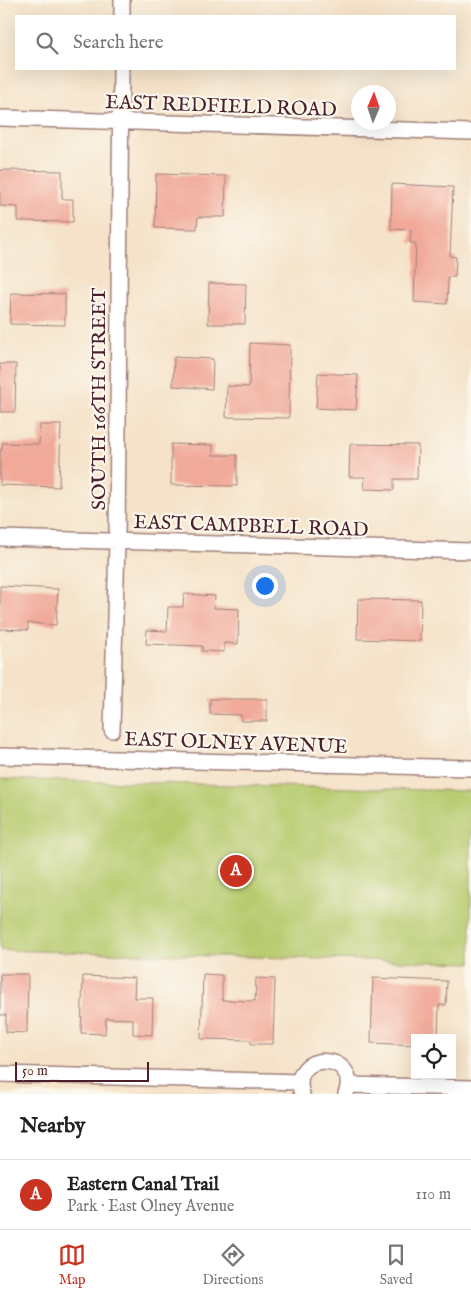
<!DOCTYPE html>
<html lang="en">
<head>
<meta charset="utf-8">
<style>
  body { margin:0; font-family:"IM FELL English",serif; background:#f6f6f6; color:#222 }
  .controls { position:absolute; right:15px; bottom:15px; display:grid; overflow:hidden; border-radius:0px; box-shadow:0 5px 20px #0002 }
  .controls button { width:45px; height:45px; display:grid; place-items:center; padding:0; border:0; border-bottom:1px solid #e0e0e0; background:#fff; color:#222; font:25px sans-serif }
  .compass { position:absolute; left:351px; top:85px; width:45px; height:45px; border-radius:50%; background:#fff; box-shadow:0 5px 20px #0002; rotate:2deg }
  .scale { position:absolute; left:15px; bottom:12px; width:134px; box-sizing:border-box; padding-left:5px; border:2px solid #4a1f2b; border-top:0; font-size:14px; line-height:18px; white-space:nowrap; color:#4a1f2b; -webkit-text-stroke:4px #fbf7ec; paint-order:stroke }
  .you { position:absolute; left:264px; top:585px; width:18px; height:18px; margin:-12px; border:4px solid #fff; border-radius:50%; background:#1a73e8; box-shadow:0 0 0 8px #1a73e833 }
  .badge { display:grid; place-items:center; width:32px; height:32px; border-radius:50%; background:#c8321e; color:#fff; font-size:16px; font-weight:700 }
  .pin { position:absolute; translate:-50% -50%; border:2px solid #fff; box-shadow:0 1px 5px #0006 }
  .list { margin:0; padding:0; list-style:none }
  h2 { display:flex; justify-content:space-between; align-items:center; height:65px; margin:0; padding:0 20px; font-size:21px }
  h2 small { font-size:16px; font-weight:400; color:#767676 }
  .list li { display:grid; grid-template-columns:32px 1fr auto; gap:15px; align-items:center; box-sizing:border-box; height:70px; padding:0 20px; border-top:1px solid #e0e0e0 }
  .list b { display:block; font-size:19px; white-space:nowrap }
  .list p { margin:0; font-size:16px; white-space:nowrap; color:#767676 }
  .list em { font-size:16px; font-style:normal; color:#767676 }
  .icon { flex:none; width:28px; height:28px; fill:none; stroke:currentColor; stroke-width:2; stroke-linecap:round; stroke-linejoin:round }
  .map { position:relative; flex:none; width:471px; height:1094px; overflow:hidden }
  .search { position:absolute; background:#fff; box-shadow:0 5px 20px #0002; left:15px; right:15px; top:15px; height:55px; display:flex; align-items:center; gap:12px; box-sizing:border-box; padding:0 18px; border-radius:0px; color:#767676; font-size:19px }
  .sheet { height:135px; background:#fff }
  nav { display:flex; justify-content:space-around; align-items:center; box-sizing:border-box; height:70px; border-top:1px solid #e0e0e0; background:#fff; font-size:14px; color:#767676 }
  nav a { display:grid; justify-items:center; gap:2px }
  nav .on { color:#c8321e }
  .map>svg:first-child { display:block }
  .green { fill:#b7cb6e; stroke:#80754c }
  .building { fill:#f1a999 }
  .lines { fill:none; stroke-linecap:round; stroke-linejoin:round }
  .minor-casing { stroke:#a0807a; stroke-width:18 }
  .minor { stroke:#fff; stroke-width:15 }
  .labels { text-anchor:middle; stroke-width:4.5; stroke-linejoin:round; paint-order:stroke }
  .street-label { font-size:20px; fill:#4a1f2b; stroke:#fbf7ec }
</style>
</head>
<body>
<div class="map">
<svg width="471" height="1094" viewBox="0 0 471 1094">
  <rect width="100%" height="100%" fill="#fbf7ec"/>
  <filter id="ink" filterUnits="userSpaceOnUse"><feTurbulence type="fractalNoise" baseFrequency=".02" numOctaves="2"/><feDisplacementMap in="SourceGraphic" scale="10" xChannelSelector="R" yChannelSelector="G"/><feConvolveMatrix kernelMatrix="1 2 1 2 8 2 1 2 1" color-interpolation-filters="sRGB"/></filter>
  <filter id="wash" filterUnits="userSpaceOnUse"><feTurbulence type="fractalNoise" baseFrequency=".0096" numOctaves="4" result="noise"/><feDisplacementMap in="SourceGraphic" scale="20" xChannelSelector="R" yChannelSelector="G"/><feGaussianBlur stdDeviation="1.12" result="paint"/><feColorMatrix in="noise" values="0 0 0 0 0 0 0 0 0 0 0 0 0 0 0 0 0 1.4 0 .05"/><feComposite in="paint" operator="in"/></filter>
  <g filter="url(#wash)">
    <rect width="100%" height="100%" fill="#f5e2c8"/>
    <!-- green -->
    <path class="green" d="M0,779L471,791V963L0,950Z"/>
    <g id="blocks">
      <!-- building -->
      <path class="building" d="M0,170L62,171V199H73V222L18,221V207L0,206Z
        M156,174L226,176L225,217H198L197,229L155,228Z
        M392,184L453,187L450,256L456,257L455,277H448L447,304L414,302L416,243H410L411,230L391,229Z
        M209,283L246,284L245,324H208Z
        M11,293L65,294V325L10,324Z
        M250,343L290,345L289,418L226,417L227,386L249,387Z
        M174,357L213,359L212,389L173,386Z
        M0,364H16L15,412H0Z
        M318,373L358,375L356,410L316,408Z
        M40,425H61L59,487L0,485V450H2V443L39,444Z
        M171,444L213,445V455H237V486L171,485Z
        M350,444L418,445L417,479H394V490L364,489L365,477H349Z
        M0,586L58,589L56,625L28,623V630L0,629Z
        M184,594L215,596L214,608L239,609L238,644L224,643V652L202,651V646L146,644L147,630L167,631L168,607H183Z
        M358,599L421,600L420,641L357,639Z
        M210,699H267V721H241V715L210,714Z
        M0,974H28L27,1033L6,1032V1015H0Z
        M203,974L222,975V1000L255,1001L256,978L275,979L273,1044H251V1040L201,1039Z
        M83,976L135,978L134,998H153L152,1035L133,1034V1019L106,1018L105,1034L81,1033Z
        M373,978L447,981L446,1005H439L438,1038H415V1045L371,1043Z"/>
    </g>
  </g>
  <g filter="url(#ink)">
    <use href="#blocks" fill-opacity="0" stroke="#a0807a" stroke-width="1"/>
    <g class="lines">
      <defs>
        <path id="minor" d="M122,16V0
          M0,118L471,132
          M0,538L471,551
          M112,730L117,541L121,69
          M0,756L471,768
          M0,1074L300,1082
          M348,1085L471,1088
          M302,1094C287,1050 362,1051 346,1094"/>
      </defs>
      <!-- minor casing -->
      <use href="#minor" class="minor-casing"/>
      <!-- minor -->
      <use href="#minor" class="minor"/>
    </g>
  </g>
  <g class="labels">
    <!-- street labels -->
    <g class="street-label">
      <text transform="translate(221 105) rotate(2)" y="7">EAST REDFIELD ROAD</text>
      <text transform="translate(98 399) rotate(-90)" y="7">SOUTH 166TH STREET</text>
      <text transform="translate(251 525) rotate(2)" y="7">EAST CAMPBELL ROAD</text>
      <text transform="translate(236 742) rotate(2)" y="7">EAST OLNEY AVENUE</text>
    </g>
  </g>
</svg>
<div class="controls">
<button><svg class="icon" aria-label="locate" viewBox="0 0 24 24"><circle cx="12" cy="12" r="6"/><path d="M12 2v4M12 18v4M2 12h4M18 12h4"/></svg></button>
</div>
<svg class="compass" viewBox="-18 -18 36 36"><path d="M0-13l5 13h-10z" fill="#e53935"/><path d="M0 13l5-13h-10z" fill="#767676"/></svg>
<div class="scale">50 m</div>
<div class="you"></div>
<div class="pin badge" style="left:236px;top:871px">A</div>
<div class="search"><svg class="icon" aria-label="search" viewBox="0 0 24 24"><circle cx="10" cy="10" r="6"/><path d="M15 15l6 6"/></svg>Search here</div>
</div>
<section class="sheet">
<h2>Nearby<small></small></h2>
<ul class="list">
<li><span class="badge">A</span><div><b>Eastern Canal Trail</b><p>Park · East Olney Avenue</p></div><em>110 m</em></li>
</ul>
</section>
<nav>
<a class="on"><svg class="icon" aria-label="map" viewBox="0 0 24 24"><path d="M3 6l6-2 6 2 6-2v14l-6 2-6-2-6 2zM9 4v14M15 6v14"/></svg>Map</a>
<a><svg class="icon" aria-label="directions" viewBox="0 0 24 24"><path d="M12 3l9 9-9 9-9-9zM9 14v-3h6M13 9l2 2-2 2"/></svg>Directions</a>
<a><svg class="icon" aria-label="saved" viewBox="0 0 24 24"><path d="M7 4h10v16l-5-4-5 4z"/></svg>Saved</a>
</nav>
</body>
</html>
